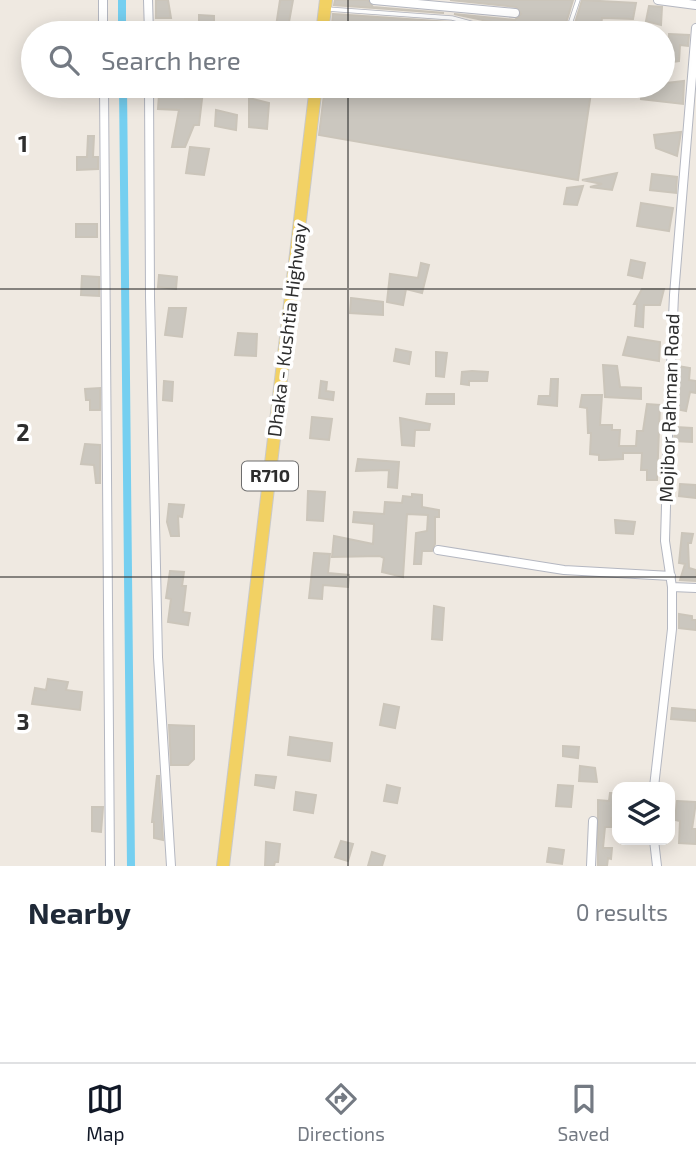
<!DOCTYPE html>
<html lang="en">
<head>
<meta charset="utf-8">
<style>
  body { margin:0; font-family:"Exo 2",sans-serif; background:#f6f6f7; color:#1f2937 }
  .controls { position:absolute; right:21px; bottom:21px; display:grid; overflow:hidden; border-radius:14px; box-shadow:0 4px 18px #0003 }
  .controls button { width:63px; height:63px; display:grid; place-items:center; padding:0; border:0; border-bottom:2px solid #e0e1e3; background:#fff; color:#1f2937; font:35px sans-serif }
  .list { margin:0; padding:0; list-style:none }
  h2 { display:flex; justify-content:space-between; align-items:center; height:91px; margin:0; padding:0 28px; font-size:30px }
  h2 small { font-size:23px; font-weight:400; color:#747a83 }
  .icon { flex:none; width:38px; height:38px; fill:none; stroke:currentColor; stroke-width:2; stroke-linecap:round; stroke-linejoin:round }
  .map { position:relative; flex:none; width:696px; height:866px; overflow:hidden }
  .search { position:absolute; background:#fff; box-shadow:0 4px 18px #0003; left:21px; right:21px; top:21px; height:77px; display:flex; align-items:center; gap:18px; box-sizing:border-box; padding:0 24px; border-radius:38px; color:#747a83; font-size:26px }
  .sheet { height:196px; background:#fff }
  nav { display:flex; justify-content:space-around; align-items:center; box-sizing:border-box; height:98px; border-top:2px solid #e0e1e3; background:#fff; font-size:19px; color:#747a83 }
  nav a { display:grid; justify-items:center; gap:4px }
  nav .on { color:#111827 }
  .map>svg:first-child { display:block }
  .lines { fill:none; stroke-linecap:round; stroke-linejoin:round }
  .canal { stroke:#75cff0; stroke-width:8 }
  .building { fill:#cbc7bf; stroke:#cbc5ba; stroke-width:2 }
  .lane-casing { stroke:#b4b7c1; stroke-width:5 }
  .street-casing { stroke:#b4b7c1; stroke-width:10 }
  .primary-casing { stroke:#c9c9c9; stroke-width:14 }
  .lane { stroke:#fff; stroke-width:3.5 }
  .street { stroke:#fff; stroke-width:8 }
  .primary { stroke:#f2d163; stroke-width:12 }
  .grid { fill:none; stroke:#2e2e2e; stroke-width:2; stroke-opacity:0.55 }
  .labels { text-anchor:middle; stroke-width:7; stroke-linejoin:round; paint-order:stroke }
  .shield { fill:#fff; stroke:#6d6d6d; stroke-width:2 }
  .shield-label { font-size:18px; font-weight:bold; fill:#2e2e2e }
  .street-label { font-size:19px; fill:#2e2e2e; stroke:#fff }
  .grid-label { font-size:23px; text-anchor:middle; font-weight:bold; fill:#2e2e2e; stroke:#fff; stroke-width:7; stroke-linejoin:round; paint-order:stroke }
</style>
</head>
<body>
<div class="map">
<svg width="696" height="866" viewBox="0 0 696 866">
  <rect width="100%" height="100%" fill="#efe9e1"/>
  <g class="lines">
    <!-- canal -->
    <path class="canal" d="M122,0V33
      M123,86L131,866"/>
  </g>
  <!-- building -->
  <path class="building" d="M156,0H168L171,18H156Z
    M280,0H293L287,33H275Z
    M335,0H368L373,7L444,13L334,5Z
    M450,0H573L563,33H528L525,29L454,14L515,20L521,14L516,7Z
    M582,0L636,3L633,19L602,18L600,33H572Z
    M649,6L662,7L661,25L646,21Z
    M333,14L451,22L467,27L461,33H331Z
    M199,15L214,16V30L199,29Z
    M669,34L689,35L688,46L680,45L679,61L663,63V51L668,53Z
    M684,81L683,104L641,99L642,86Z
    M71,86H95V94H71Z
    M173,86H186L185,99H202L199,125H194L185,147H172L179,110L158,109L159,94L172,95Z
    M325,86H592L578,180L319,135Z
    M249,98L269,103L267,129L249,127Z
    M216,110L237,115L236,130L215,126Z
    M681,132L677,156L656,148L654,135Z
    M88,136H94L93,157H98V169L77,170V157H87Z
    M190,147L209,149L204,175L186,173Z
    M617,173L612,190L590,187L602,184L582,180Z
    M652,174L677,177L676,193L650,190Z
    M583,186L577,205L564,204L567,188Z
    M641,203L673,208L669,231L637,226Z
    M76,224H97V237H76Z
    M631,260L645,263L642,278L628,275Z
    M421,263L429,265L422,293L406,289L403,305L387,302L390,274L418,278Z
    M159,275L177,277L176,289L158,287Z
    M82,276L99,277V296L81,295Z
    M642,289H664L660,305H644L643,327L635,326L637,304H634Z
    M351,298L383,302V315L350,313Z
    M169,308H186L182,337L165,335Z
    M238,333L257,334L256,356L235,355Z
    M628,337L660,342L659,361L623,355Z
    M396,349L411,352L409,364L394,361Z
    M436,352L447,353L444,377L436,376Z
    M603,365L617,366L620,387L641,388V399L605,397Z
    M678,366L690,368L689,380L696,381V393L690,392L686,411L676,409Z
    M472,371L488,372L487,381H469V385L461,384L462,372Z
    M551,379H558L557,406L538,404L539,396H550Z
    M164,381L173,382L172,401L163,400Z
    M321,381L327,382L326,391L334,392L333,400L319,398Z
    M100,388V410H90V400H86L85,389Z
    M427,394H454V404H426Z
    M582,395H602L600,425H612V430H620L619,446H636L637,431H643L647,404L660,405L657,480H647V470H641L642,453H623V459L605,460H599V455L590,454L591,433H588L587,408L580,407Z
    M312,417L332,419L329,440L310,438Z
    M400,418L430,424L429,430H415L414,446L402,445Z
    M675,427L692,428V442L674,441Z
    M85,444L100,445V483H96L94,465L81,464Z
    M358,459L399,462L397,488L388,487L389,470L356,471Z
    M680,484L696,485V498L679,496Z
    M308,491L325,492L323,521L307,520Z
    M412,494L422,495V507L439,510V517H435V544L432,551H422L421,564H414L416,533L427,531L428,515L407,514L403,577L382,572L384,558L380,556L332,557L334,536L373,544L374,524L353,522L354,512L384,514L385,502L402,503L403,496L412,497Z
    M169,504L184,505L182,517L178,516L179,536H171L167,522Z
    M615,520L635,522L633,534L616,533Z
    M682,533L693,534L691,543H688L689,568L696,570V581L680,580L685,564L679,563Z
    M314,553L330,554L328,573L349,575L348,587L323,585L322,599L309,598Z
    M170,571L184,572L182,586H186L183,612L190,613L188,625L168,622L171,599L166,598Z
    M434,606L444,608L442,640L432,639Z
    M679,614L692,616V620H696V630L679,628Z
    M48,679L68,682L66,690L82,692L80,710L32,704L35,688L46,690Z
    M384,704L399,707L395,728L380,725Z
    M672,708L696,710V721L671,719Z
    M169,725L194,726V759L188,765H171Z
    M290,737L332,743L330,761L288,755Z
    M563,746L579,747L578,758L563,756Z
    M580,766L595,768L597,782L579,781Z
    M256,775L276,777L274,788L255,785Z
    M157,776H159L163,840L154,838V822H152Z
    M387,785L400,788L397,803L384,801Z
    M558,785L573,786L571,807L556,806Z
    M296,792L316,795L313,813L294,810Z
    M610,793H617V818H611V827H605L603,848H612L611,859L608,858L607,866H598V800L609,801Z
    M677,801L696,802L692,829H696V844L679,843L680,821L675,820Z
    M92,807H103L101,832L92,831Z
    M341,841L353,844L348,861L335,857Z
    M266,842L280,844L278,862H275L274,866H265Z
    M549,848L564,850L562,864L547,862Z
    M372,852L385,856L382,866H368Z"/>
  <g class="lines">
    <defs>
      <path id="lane" d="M327,9L452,18L478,25
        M465,33L478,25L524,33
        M567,33L578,0"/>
      <path id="street" d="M103,0V33
        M148,0L149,33
        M374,0L515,13
        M658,0L696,5
        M104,86L110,866
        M149,86L150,297L158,657L171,866
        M438,550L564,570L671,576
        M672,587L696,588
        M654,787L672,629V587L665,541L668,436L674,295L696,28
        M654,840L657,866
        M591,866L593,821"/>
      <path id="primary" d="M322,33L326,0
        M223,866L316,86"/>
    </defs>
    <!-- lane casing -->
    <use href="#lane" class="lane-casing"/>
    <!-- street casing -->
    <use href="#street" class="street-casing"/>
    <!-- primary casing -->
    <use href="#primary" class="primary-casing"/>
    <!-- lane -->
    <use href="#lane" class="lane"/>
    <!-- street -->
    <use href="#street" class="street"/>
    <!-- primary -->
    <use href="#primary" class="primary"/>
  </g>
  <!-- grid -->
  <path class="grid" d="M348,0V33M348,86V866M0,289H696M0,577H696"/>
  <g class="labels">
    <!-- shield labels -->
    <rect class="shield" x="242" y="461.5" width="56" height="29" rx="5"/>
    <g class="shield-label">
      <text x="270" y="482">R710</text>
    </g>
    <!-- street labels -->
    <g class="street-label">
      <text transform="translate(287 330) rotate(-83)" y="7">Dhaka - Kushtia Highway</text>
      <text transform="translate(669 408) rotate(-88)" y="7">Mojibor Rahman Road</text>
    </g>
  </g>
  <g class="grid-label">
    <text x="23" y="152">1</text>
    <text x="23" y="441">2</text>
    <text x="23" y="730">3</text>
  </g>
</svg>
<div class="controls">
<button><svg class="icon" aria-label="layers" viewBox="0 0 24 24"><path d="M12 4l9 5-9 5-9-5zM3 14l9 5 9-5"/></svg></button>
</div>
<div class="search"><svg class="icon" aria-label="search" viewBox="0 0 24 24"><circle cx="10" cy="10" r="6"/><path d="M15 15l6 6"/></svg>Search here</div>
</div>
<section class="sheet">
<h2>Nearby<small>0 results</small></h2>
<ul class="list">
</ul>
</section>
<nav>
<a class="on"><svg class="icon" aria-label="map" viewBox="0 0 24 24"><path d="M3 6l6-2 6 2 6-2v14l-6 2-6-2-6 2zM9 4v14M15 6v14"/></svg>Map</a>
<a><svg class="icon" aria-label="directions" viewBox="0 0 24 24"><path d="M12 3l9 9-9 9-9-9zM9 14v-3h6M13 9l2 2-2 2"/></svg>Directions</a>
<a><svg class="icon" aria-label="saved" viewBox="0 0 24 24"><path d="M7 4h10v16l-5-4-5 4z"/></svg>Saved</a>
</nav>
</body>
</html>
